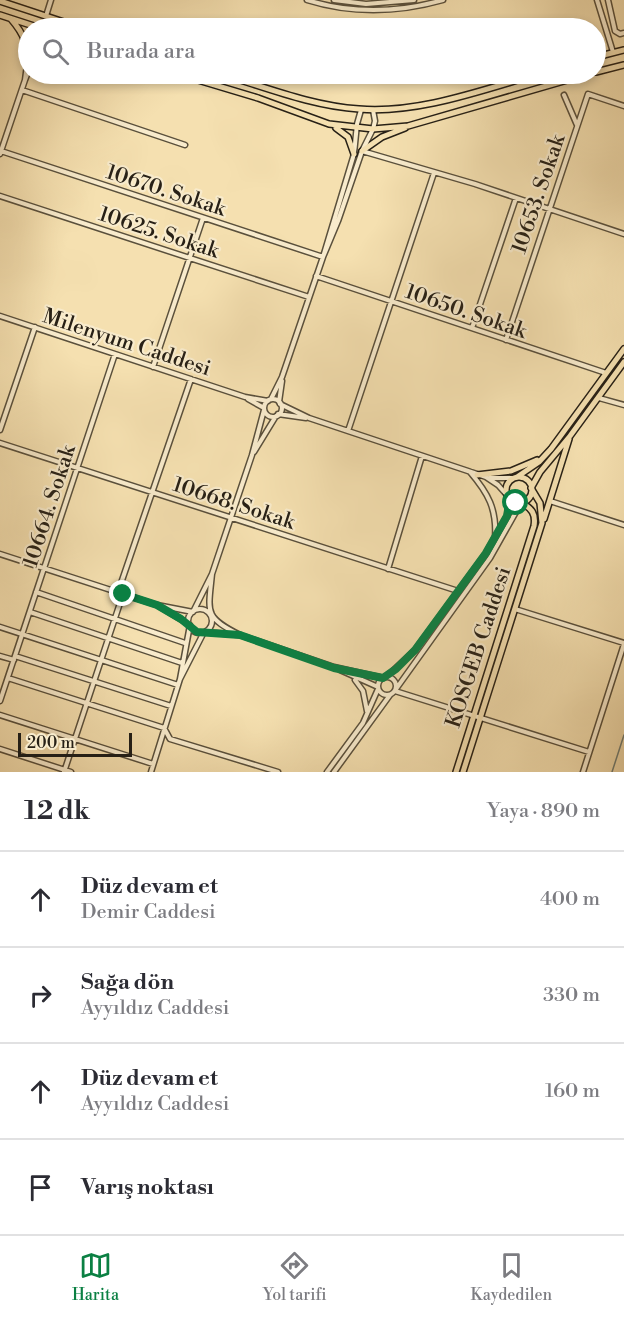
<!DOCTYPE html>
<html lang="tr">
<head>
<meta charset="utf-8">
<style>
  body { margin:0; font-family:"Libre Bodoni",serif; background:#f2f2f3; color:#2b2b33 }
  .scale { position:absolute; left:18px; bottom:15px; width:114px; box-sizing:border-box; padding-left:6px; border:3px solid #272016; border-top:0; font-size:16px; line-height:21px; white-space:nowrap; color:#272016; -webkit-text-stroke:4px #f8ebcc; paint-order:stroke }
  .stop { position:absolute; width:18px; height:18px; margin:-14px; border:4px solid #0b8043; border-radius:50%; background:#fff }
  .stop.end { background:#0b8043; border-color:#fff; box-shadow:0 2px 6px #0008 }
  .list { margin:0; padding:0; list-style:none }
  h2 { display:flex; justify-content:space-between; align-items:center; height:78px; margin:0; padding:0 24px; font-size:26px }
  h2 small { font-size:20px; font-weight:400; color:#7c7c81 }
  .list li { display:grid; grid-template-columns:39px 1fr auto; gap:18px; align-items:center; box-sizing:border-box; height:96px; padding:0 24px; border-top:2px solid #e1e1e2 }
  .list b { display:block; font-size:22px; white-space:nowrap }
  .list p { margin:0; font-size:20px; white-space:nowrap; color:#7c7c81 }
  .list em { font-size:20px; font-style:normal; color:#7c7c81 }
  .icon { flex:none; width:33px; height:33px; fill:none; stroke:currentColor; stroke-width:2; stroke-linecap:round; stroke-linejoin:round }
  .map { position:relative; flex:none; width:624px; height:772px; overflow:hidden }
  .search { position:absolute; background:#fff; box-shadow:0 3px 9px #0003; left:18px; right:18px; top:18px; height:66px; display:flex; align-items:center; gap:15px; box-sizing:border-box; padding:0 21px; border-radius:33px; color:#7c7c81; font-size:22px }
  .sheet { height:462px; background:#fff }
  nav { display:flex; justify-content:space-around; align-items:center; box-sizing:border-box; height:84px; border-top:2px solid #e1e1e2; background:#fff; font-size:16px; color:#7c7c81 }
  nav a { display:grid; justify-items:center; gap:3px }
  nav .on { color:#0b8043 }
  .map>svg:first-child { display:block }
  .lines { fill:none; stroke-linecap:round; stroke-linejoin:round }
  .stream { stroke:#6f7d75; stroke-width:1.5 }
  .minor-casing { stroke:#5a503c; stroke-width:7 }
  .major-casing { stroke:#272016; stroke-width:8 }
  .minor { stroke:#f8ebcc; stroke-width:4 }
  .major { stroke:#f5e0b0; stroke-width:5 }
  .route { stroke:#0b8043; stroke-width:8 }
  .labels { text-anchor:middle; stroke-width:4.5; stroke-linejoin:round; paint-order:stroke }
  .street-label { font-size:21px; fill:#272016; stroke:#f8ebcc }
</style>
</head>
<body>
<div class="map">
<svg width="624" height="772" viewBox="0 0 624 772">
  <rect width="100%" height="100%" fill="#f5e0b0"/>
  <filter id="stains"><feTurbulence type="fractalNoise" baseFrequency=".00333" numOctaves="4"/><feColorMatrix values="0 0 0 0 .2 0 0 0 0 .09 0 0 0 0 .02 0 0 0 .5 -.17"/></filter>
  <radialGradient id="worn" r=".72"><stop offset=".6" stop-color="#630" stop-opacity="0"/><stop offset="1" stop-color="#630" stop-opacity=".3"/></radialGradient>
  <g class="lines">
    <!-- stream -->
    <path class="stream" d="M612,772L624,735"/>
    <defs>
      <path id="minor" d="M307,0C352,14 397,13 443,0
        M334,0L366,4L414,0
        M597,0L613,52
        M608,0L615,31L620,34L624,33
        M46,16L51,0
        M27,65L25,80L28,72
        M22,90L185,145
        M564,95L577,125
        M361,110L357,124L354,154L323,257L338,221L362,151L373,129L375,121L373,110
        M1,151L323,257L282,377L271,399
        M362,151L475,184L624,234
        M0,154L25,80
        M0,196L309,297
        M316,276L606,373
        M0,316L245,397L268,401
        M472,328L516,198
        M506,340L588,94L624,106
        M153,367L203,218
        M599,398L624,405
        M248,399L264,408
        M264 408a9 9 0 1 1 18 0a9 9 0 1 1-18 0Z
        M279,402L282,381
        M280,404L309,418L486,477L498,485L506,494
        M278,414L306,418
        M0,430L35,327
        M348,431L434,173
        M0,443L458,591
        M254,452L276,416
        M470,472C488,493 497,509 495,538
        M489,478H514
        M550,501L624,525
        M0,554L157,605
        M388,569L422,456
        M212,574C208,613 204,617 240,635L204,632L180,679L190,625L157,605L193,612Z
        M212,574L252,455L264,410
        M36,592L185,643
        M118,592L191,379
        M515,609L624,643
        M188 621a12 12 0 1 1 24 0a12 12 0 1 1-24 0Z
        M30,612L182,663
        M0,627L178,685
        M240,635L334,667L383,678
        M0,656L14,660
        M15,656L171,706
        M340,670L378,687
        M378 686a9 9 0 1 1 18 0a9 9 0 1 1-18 0Z
        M386,677L415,650L486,553L507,516L510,499
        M8,678L164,728L170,739L278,772
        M355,680L363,691L367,711
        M396,689L490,558L521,503
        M395,691L589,752
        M0,701L115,354
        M0,715L153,764
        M0,749L71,772
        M64,772L123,594
        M151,772L180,679
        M327,772L363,723L378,689
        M334,772L390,695
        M583,772L624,644"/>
      <path id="major" d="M0,1L82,28
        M0,15L40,28
        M11,19C24,34 29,46 27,66
        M596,57L624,50
        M596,72L624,65
        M178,74L258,98L329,124L373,129L408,126L588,74
        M221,74C265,87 312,106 359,109C418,114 482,90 538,74
        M336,128L348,137L354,154
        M362,151L382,137L405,128
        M477,475L511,471L537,460
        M517,477L539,462L551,449L624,349
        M506 490a13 13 0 1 1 26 0a13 13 0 1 1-26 0Z
        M544,519L569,439
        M456,772L534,526C536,514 532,508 521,503
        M463,772L542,523L540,503L531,488L540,472L570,436L624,362"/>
    </defs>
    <!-- minor casing -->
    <use href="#minor" class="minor-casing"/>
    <!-- major casing -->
    <use href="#major" class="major-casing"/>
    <!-- minor -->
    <use href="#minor" class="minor"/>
    <!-- major -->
    <use href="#major" class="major"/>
  </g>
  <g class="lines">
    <!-- route -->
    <path class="route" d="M123,594L157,605L181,619L197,632L240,635L334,668L383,678L396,669L415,650L486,553L507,516L510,499L516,503"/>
  </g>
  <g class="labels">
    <!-- street labels -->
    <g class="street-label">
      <text transform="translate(166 190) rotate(18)" y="7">10670. Sokak</text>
      <text transform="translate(538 194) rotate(-71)" y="7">10653. Sokak</text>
      <text transform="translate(159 232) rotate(18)" y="7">10625. Sokak</text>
      <text transform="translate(466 311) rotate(19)" y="7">10650. Sokak</text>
      <text transform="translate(127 342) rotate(18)" y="7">Milenyum Caddesi</text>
      <text transform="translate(234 503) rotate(18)" y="7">10668. Sokak</text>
      <text transform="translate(49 506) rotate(-72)" y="7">10664. Sokak</text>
      <text transform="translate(478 647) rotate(-72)" y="7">KOSGEB Caddesi</text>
    </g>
  </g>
  <rect width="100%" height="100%" filter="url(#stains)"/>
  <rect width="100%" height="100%" fill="url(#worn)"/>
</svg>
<div class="scale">200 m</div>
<div class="stop" style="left:516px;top:503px"></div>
<div class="stop end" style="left:123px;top:594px"></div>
<div class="search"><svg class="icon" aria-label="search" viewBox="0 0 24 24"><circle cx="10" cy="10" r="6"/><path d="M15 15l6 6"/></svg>Burada ara</div>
</div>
<section class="sheet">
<h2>12 dk<small>Yaya · 890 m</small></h2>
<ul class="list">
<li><svg class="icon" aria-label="ahead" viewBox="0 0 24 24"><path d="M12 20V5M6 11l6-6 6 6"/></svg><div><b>Düz devam et</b><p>Demir Caddesi</p></div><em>400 m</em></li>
<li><svg class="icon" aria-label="right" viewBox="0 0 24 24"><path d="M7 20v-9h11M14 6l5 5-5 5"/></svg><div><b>Sağa dön</b><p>Ayyıldız Caddesi</p></div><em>330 m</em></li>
<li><svg class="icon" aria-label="ahead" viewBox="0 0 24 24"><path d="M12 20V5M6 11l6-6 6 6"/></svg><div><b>Düz devam et</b><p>Ayyıldız Caddesi</p></div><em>160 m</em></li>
<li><svg class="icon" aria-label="arrive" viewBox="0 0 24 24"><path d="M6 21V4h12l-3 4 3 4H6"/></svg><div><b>Varış noktası</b></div></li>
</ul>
</section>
<nav>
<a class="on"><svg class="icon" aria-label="map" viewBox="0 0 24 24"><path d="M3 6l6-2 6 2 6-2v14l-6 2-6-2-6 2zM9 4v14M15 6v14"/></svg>Harita</a>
<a><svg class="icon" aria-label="directions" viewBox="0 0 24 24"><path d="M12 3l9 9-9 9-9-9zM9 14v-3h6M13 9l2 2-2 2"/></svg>Yol tarifi</a>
<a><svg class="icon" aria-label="saved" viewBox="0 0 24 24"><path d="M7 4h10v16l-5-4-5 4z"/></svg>Kaydedilen</a>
</nav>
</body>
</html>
